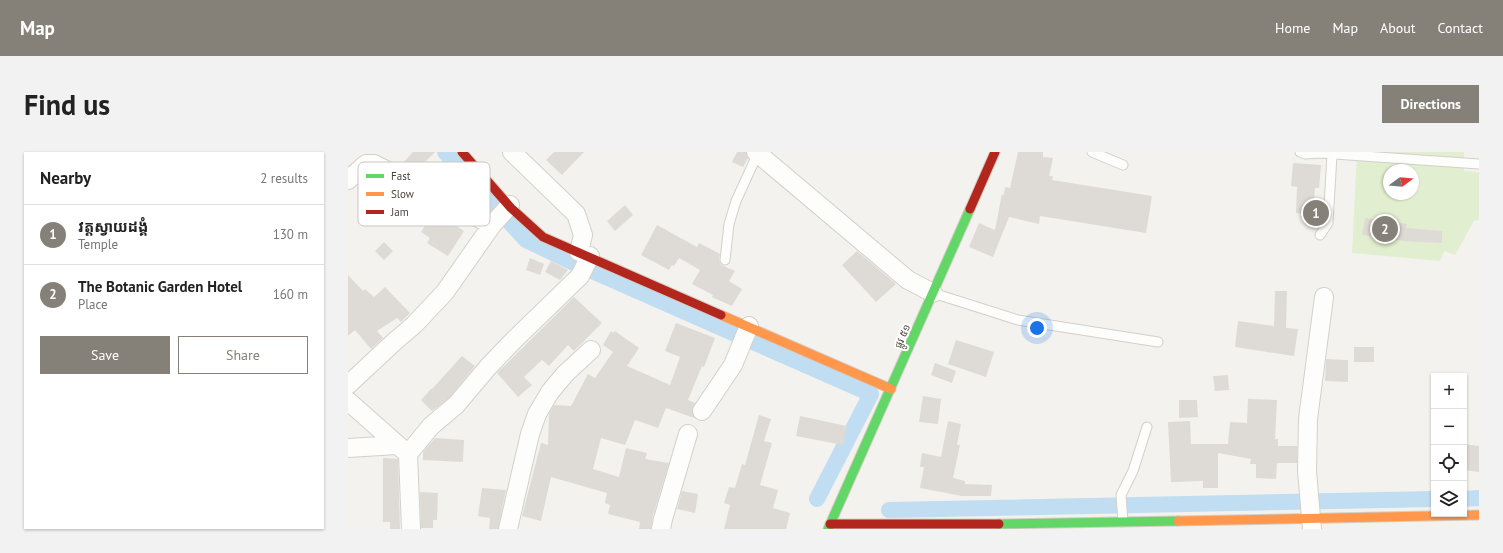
<!DOCTYPE html>
<html lang="en">
<head>
<meta charset="utf-8">
<style>
  body { margin:0; font-family:"PT Sans","Noto Sans Khmer",sans-serif; background:#f2f2f2; color:#222 }
  .controls { position:absolute; right:12px; bottom:12px; display:grid; overflow:hidden; border-radius:0px; box-shadow:0 1px 3px #0004 }
  .controls button { width:36px; height:36px; display:grid; place-items:center; padding:0; border:0; border-bottom:1px solid #e0e0e0; background:#fff; color:#222; font:20px sans-serif }
  .compass { position:absolute; left:1035px; top:12px; width:36px; height:36px; border-radius:50%; background:#fff; box-shadow:0 1px 3px #0004; rotate:74deg }
  .you { position:absolute; left:689px; top:176px; width:14px; height:14px; margin:-10px; border:3px solid #fff; border-radius:50%; background:#1a73e8; box-shadow:0 0 0 6px #1a73e833 }
  .badge { display:grid; place-items:center; width:26px; height:26px; border-radius:50%; background:#868178; color:#fff; font-size:13px; font-weight:700 }
  .pin { position:absolute; translate:-50% -50%; border:2px solid #fff; box-shadow:0 1px 4px #0006 }
  .list { margin:0; padding:0; list-style:none }
  h2 { display:flex; justify-content:space-between; align-items:center; height:52px; margin:0; padding:0 16px; font-size:17px }
  h2 small { font-size:13px; font-weight:400; color:#767676 }
  .list li { display:grid; grid-template-columns:26px 1fr auto; gap:12px; align-items:center; box-sizing:border-box; height:60px; padding:0 16px; border-top:1px solid #e0e0e0 }
  .list b { display:block; font-size:15px; white-space:nowrap }
  .list p { margin:0; font-size:13px; white-space:nowrap; color:#767676 }
  .list em { font-size:13px; font-style:normal; color:#767676 }
  .actions { display:flex; gap:8px; padding:12px 16px }
  .actions a { flex:1; padding:9px 0; border:1px solid #868178; border-radius:0px; text-align:center; font-size:14px; color:#868178 }
  .actions .main { background:#868178; color:#fff }
  .icon { flex:none; width:22px; height:22px; fill:none; stroke:currentColor; stroke-width:2; stroke-linecap:round; stroke-linejoin:round }
  .map { position:relative; flex:none; width:1131px; height:377px; overflow:hidden; border-radius:0px }
  header { display:flex; align-items:center; gap:24px; box-sizing:border-box; height:56px; padding:0 20px; background:#868178; color:#fff }
  header strong { font-size:19px }
  nav { display:flex; gap:22px; margin-inline-start:auto; font-size:14px }
  .intro { display:flex; align-items:center; justify-content:space-between; box-sizing:border-box; height:96px; padding:0 24px }
  h1 { margin:0; font-size:28px }
  .button { padding:10px 18px; border-radius:0px; background:#868178; color:#fff; font-size:14px; font-weight:700 }
  main { display:flex; gap:24px; padding:0 24px }
  aside { flex:1; background:#fff; border-radius:0px; box-shadow:0 1px 3px #0004 }
  .map>svg:first-child { display:block }
  .green { fill:#e1eecf; fill-rule:evenodd }
  .lines { fill:none; stroke-linecap:round; stroke-linejoin:round }
  .canal { stroke:#c0ddf1; stroke-width:16 }
  .building { fill:#dedbd6 }
  .lane-casing { stroke:#d2d0cb; stroke-width:11 }
  .street-casing { stroke:#d2d0cb; stroke-width:20 }
  .fast-casing { stroke:#d3cfc5; stroke-width:11 }
  .slow-casing { stroke:#d3cfc5; stroke-width:11 }
  .jam-casing { stroke:#d3cfc5; stroke-width:11 }
  .lane { stroke:#fdfdfc; stroke-width:9 }
  .street { stroke:#fdfdfc; stroke-width:18 }
  .fast { stroke:#63d668; stroke-width:9 }
  .slow { stroke:#ff974d; stroke-width:9 }
  .jam { stroke:#b3261e; stroke-width:9 }
  .labels { text-anchor:middle; stroke-width:4; stroke-linejoin:round; paint-order:stroke }
  .street-label { font-size:10px; fill:#4b4439; stroke:#fff }
  .key { fill:#fff; stroke:#c9c7c4; stroke-width:1 }
  .key-label { font-size:11px; fill:#4b4439 }
</style>
</head>
<body>
<header>
<strong>Map</strong>
<nav><a>Home</a><a>Map</a><a>About</a><a>Contact</a></nav>
</header>
<div class="intro"><h1>Find us</h1><a class="button">Directions</a></div>
<main>
<aside>
<h2>Nearby<small>2 results</small></h2>
<ul class="list">
<li><span class="badge">1</span><div><b>វត្តស្វាយដង្គំ</b><p>Temple</p></div><em>130 m</em></li>
<li><span class="badge">2</span><div><b>The Botanic Garden Hotel</b><p>Place</p></div><em>160 m</em></li>
</ul>
<div class="actions"><a class="main">Save</a><a>Share</a></div>
</aside>
<div class="map">
<svg width="1131" height="377" viewBox="0 0 1131 377">
  <rect width="100%" height="100%" fill="#f4f2ee"/>
  <!-- green -->
  <path class="green" d="M1009,0H1116V19L1131,20V68L1126,69L1107,103L1096,99L1092,109L1004,101ZM1041,18H1065V42H1041Z"/>
  <g class="lines">
    <!-- canal -->
    <path class="canal" d="M97,0L178,88L226,111L523,242L469,347
      M1116,347L1131,346
      M541,358L1086,347"/>
  </g>
  <!-- building -->
  <path class="building" d="M65,0H87L66,21L52,14Z
    M206,0H236L214,23L198,8Z
    M389,0H398L400,6L395,15L384,10Z
    M670,0H695V5L705,6L701,24H705L704,28L804,44L798,81L692,64L691,72L661,65L645,105L621,95L631,71L647,78L654,42L656,43L657,35L662,36Z
    M945,11L973,13L971,36H967L965,63L948,61L949,35L943,34Z
    M277,53L285,63L267,79L259,69Z
    M88,57L111,68L107,73L116,79L100,104L79,91L82,86L73,80Z
    M1017,66L1059,72L1058,76L1094,79V91L1056,89L1014,83Z
    M309,73L349,95L351,91L372,102L371,108L373,113L387,119L381,129L394,137L384,154L364,145L365,143L344,132L352,118L331,106L326,114L324,113L321,118L293,103Z
    M36,90L45,99L36,108L27,99Z
    M509,99L548,132L528,150L494,113Z
    M182,106L196,112L192,123L178,118Z
    M203,109L220,118L212,128L197,120Z
    M0,123L15,139L17,137L26,145L37,135L62,161L53,170L49,166L29,179L35,186L23,197L7,178L0,184Z
    M927,139H939L938,176L950,177L946,204L887,195L890,169L926,174Z
    M226,145L254,171L226,199L220,193L201,214L194,208L176,225L184,233L170,245L149,221Z
    M328,171L367,186L356,215L354,214L340,248L347,251L344,258L346,266L318,256L310,276L287,268L277,293L253,286L245,317L271,325L278,296L299,301L297,307L321,311L305,364L303,377H291L292,370L260,362L262,353L257,351L259,341L203,325L193,369L174,364L193,291L200,293L201,262L206,253L223,254L240,222L247,226L265,200L255,193L263,179L265,181L267,179L291,196L279,214L322,233L332,205L317,199Z
    M608,188L646,200L638,225L600,212Z
    M1006,195H1026V210H1006Z
    M114,204L127,214L101,246L84,259L73,248L83,237H84Z
    M978,207L1000,208V230L977,229Z
    M587,211L608,219L604,231L583,223Z
    M880,223L881,238L867,239L865,224Z
    M575,244L593,247L590,272L571,270Z
    M900,247L929,248L927,287H930V294H949V311H929L928,327L908,326V312H902L903,307L870,301V336H855V329L823,330L820,270L842,269L843,292H880L882,270L899,271Z
    M831,248H849L850,265L831,266Z
    M411,263L423,267L416,289L424,291L412,333L430,338L425,356L442,361L438,377H376L382,353L376,351L381,335L387,336L394,312L397,313Z
    M452,264L499,274L495,293L448,284Z
    M600,269L613,272L609,293H612L605,326L617,329V332L644,333L643,344H614L572,336L576,315H572L574,301L593,305Z
    M87,286L116,288L115,310L75,308V300Z
    M1116,292L1131,294V320L1116,318Z
    M35,306L50,307L52,377H42V370H35Z
    M134,336L158,338L150,377H141L142,366L130,364Z
    M334,339L350,342L347,361L329,357Z
    M72,340L90,341L89,368H85V376H73Z"/>
  <g class="lines">
    <defs>
      <path id="lane" d="M744,0L775,13
        M952,0L957,2L972,1L1131,12
        M972,83L980,71L984,3
        M377,108L381,72L388,49L410,1
        M585,141L670,168L810,190
        M775,370L773,343L785,319L799,275"/>
      <path id="street" d="M164,0L228,62L235,83L231,100
        M408,0L560,128L585,141
        M0,28L18,12H26L144,73
        M0,233L46,190L66,173L97,140L144,73L162,53
        M0,249L60,302
        M354,259L385,213L401,174
        M0,296L49,293
        M63,377L60,302L83,274L108,253L141,214L166,188L232,124L242,104
        M160,377L182,282L189,262L202,240L217,222L243,198
        M313,377L315,367L340,282
        M964,377L959,319L960,267L976,145"/>
      <path id="fast" d="M651,372L830,369
        M480,377L622,57"/>
      <path id="slow" d="M373,163L543,237
        M830,369L1131,363"/>
      <path id="jam" d="M114,0L163,56L195,85L373,163
        M622,57L647,0
        M482,372H651"/>
    </defs>
    <!-- lane casing -->
    <use href="#lane" class="lane-casing"/>
    <!-- street casing -->
    <use href="#street" class="street-casing"/>
    <!-- fast casing -->
    <use href="#fast" class="fast-casing"/>
    <!-- slow casing -->
    <use href="#slow" class="slow-casing"/>
    <!-- jam casing -->
    <use href="#jam" class="jam-casing"/>
    <!-- lane -->
    <use href="#lane" class="lane"/>
    <!-- street -->
    <use href="#street" class="street"/>
    <!-- fast -->
    <use href="#fast" class="fast"/>
    <!-- slow -->
    <use href="#slow" class="slow"/>
    <!-- jam -->
    <use href="#jam" class="jam"/>
  </g>
  <g class="labels">
    <!-- street labels -->
    <g class="street-label">
      <text transform="translate(554 184) rotate(-67)" y="4">ផ្លូវ ៥១</text>
    </g>
  </g>
  <!-- legend -->
  <rect x="10" y="10" width="132" height="64" rx="6" class="key"/>
  <rect x="18" y="22" width="18" height="4" fill="#63d668"/>
  <rect x="18" y="40" width="18" height="4" fill="#ff974d"/>
  <rect x="18" y="58" width="18" height="4" fill="#b3261e"/>
  <g class="key-label">
    <text x="43" y="28">Fast</text>
    <text x="43" y="46">Slow</text>
    <text x="43" y="64">Jam</text>
  </g>
</svg>
<div class="controls">
<button>+</button>
<button>−</button>
<button><svg class="icon" aria-label="locate" viewBox="0 0 24 24"><circle cx="12" cy="12" r="6"/><path d="M12 2v4M12 18v4M2 12h4M18 12h4"/></svg></button>
<button><svg class="icon" aria-label="layers" viewBox="0 0 24 24"><path d="M12 4l9 5-9 5-9-5zM3 14l9 5 9-5"/></svg></button>
</div>
<svg class="compass" viewBox="-18 -18 36 36"><path d="M0-13l5 13h-10z" fill="#e53935"/><path d="M0 13l5-13h-10z" fill="#767676"/></svg>
<div class="you"></div>
<div class="pin badge" style="left:968px;top:61px">1</div>
<div class="pin badge" style="left:1037px;top:77px">2</div>
</div>
</main>
</body>
</html>
